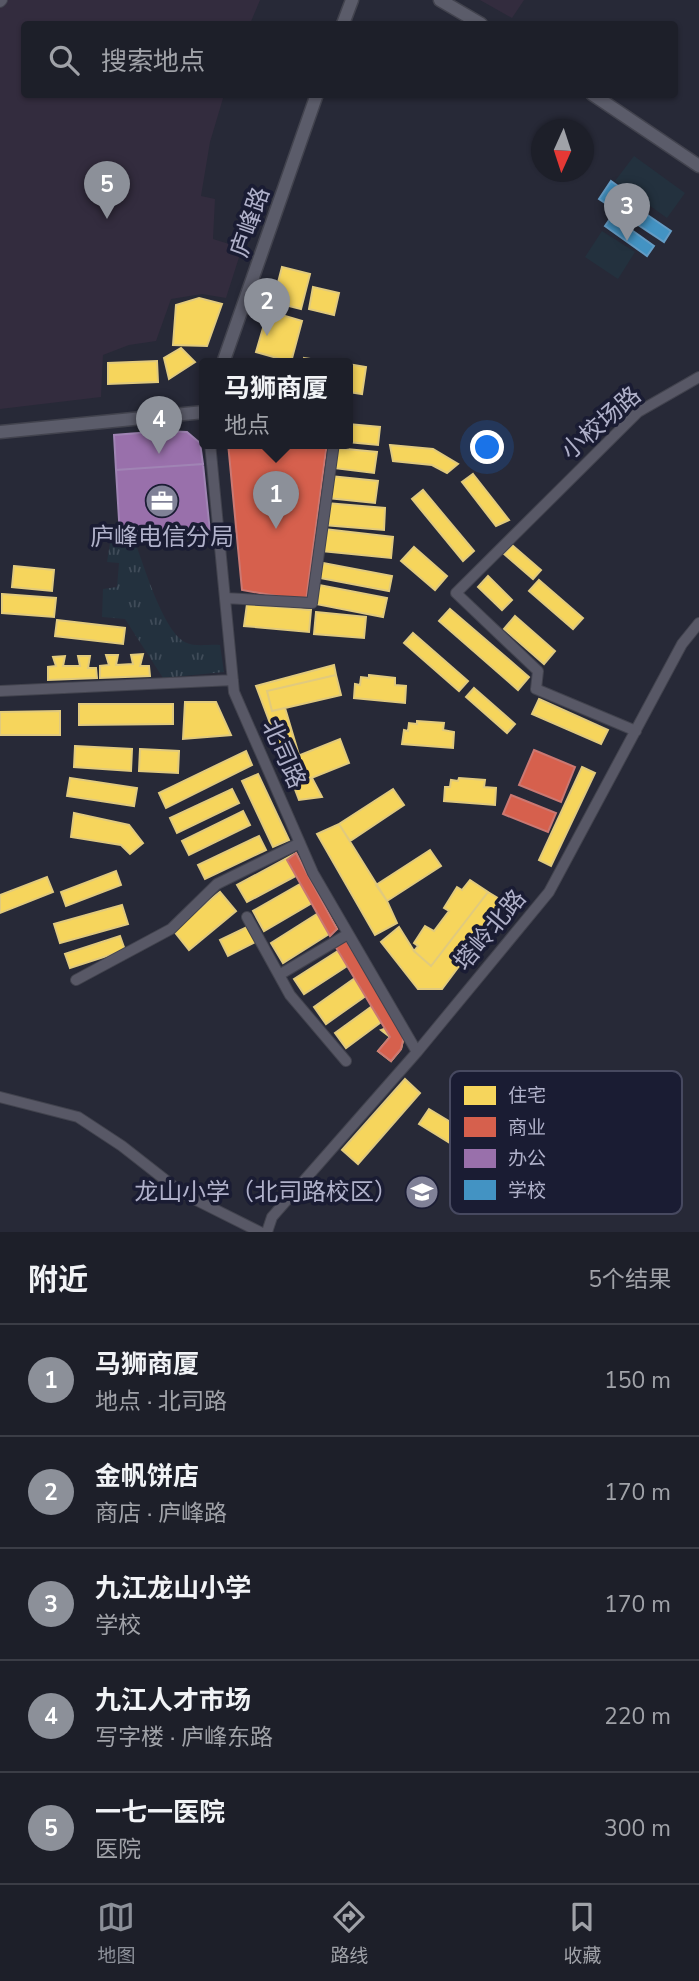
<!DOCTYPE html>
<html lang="zh">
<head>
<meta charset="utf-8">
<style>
  body { margin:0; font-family:"Nunito Sans","Noto Sans SC",sans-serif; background:#252731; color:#f1f3f6 }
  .compass { position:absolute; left:531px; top:119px; width:63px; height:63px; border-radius:50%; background:#1d1f29; box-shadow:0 2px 5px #0004; rotate:183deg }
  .you { position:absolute; left:488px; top:448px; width:24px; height:24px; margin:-18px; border:5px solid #fff; border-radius:50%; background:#1a73e8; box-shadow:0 0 0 10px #1a73e833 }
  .badge { display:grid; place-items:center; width:46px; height:46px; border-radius:50%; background:#8c9099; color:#fff; font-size:23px; font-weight:700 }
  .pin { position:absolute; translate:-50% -58px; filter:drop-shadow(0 2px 4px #0008) }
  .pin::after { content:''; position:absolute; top:37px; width:24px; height:21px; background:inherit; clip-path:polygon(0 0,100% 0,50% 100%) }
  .popup { position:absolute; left:199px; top:358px; width:154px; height:91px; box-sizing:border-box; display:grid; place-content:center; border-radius:7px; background:#1d1f29; filter:drop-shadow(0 2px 5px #0005); font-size:23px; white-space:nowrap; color:#a0a2a8 }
  .popup b { font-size:26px; color:#f1f3f6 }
  .popup::after { content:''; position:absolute; left:50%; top:100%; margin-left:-14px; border:14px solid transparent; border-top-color:#1d1f29 }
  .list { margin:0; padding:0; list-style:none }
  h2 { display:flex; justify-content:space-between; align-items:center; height:91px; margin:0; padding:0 28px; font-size:30px }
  h2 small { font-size:23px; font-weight:400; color:#a0a2a8 }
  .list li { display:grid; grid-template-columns:46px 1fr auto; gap:21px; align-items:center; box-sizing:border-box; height:112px; padding:0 28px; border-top:2px solid #3b3d46 }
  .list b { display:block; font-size:26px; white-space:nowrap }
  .list p { margin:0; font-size:23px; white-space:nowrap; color:#a0a2a8 }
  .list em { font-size:23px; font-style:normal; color:#a0a2a8 }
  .icon { flex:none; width:38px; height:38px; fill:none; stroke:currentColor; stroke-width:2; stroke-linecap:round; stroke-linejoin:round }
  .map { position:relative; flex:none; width:699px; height:1232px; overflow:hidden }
  .search { position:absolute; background:#1d1f29; box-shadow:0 2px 5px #0004; left:21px; right:21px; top:21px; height:77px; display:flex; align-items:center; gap:18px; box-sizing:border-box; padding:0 24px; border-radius:7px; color:#a0a2a8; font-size:26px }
  .sheet { height:651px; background:#1d1f29 }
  nav { display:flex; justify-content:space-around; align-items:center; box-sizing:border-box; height:98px; border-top:2px solid #3b3d46; background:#1d1f29; font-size:19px; color:#a0a2a8 }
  nav a { display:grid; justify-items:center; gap:4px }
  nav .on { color:#8c9099 }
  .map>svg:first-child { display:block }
  .medical { fill:#332c3e }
  .grass { fill:url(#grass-tufts) }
  .pitch { fill:#23313e }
  .homes { fill:#f6d55c; stroke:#e1ca7d; stroke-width:2 }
  .shops { fill:#d6604d; stroke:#cb7872; stroke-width:2 }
  .offices { fill:#9970ab; stroke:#a084b4; stroke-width:2 }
  .schools { fill:#4393c3; stroke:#649cc5; stroke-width:2 }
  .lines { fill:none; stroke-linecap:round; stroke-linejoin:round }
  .street-casing { stroke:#42434e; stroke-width:12 }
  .secondary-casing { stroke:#42434e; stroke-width:15 }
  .street { stroke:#585866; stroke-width:10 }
  .secondary { stroke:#5b5c6a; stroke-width:12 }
  .labels { text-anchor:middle; stroke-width:7; stroke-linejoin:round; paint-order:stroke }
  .street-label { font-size:24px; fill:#b0b1ca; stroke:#1a1c33 }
  .poi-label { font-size:24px; fill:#b0b1ca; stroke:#1a1c33 }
  .key { fill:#1a1c33; stroke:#474960; stroke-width:2 }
  .key-label { font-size:19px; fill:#b0b1ca }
</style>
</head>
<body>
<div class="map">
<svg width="699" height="1232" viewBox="0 0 699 1232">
  <defs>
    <pattern id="grass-tufts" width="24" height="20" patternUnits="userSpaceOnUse" patternTransform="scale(1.75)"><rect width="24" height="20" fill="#23313e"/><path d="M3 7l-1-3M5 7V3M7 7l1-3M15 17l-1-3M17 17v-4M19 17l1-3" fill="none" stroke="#404c59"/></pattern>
  </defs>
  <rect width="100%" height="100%" fill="#272937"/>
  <!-- medical -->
  <path class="medical" d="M0,0H260L250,24H24V94L224,95L210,142L201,196L215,199L213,239L242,248L226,298L202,294L171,299L156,341L129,345L103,355L101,397L0,409Z
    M480,0H524L512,18Z"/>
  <!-- grass -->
  <path class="grass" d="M110,543L136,545C145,568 164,634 187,643C195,647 211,644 220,645L224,672L163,678L125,619L102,617L103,589L117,587L119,563L107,562Z"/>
  <!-- pitch -->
  <path class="pitch" d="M634,156L685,193L667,218L615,181Z
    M602,231L635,252L618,279L585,257Z"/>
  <!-- homes -->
  <path class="homes" d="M282,267L310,274L301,309L273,302Z
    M313,287L339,293L334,315L309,309Z
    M199,298L222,304L207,346L173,345L176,305Z
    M268,311L302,321L291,362L256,352Z
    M181,348L195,362L169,379L164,358Z
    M304,358L337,363H303Z
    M157,361L158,382L108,384V363Z
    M348,364L366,367L362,394L348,392Z
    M348,424L380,427L378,445L348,442Z
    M237,443L321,446L320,467L236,461Z
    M390,445L433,449L458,464L447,473L432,465L393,461Z
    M335,448L377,452L374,473L333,468Z
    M238,466L318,477L315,498L240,488Z
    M473,474L509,520L496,526L462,482Z
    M330,476L378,481L375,503L328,498Z
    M423,490L474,551L463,561L412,499Z
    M243,494L316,505L313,528L246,518Z
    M326,503L385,508L384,530L324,525Z
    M246,526L309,535L306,556L248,548Z
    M324,529L393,537L391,558L322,551Z
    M512,545L541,570L533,579L504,554Z
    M414,547L447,576L435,590L401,561Z
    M250,559L307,568L304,590L247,581Z
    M323,563L392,576L389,591L320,578Z
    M14,566L54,570L52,591L12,587Z
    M488,576L512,600L502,610L478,587Z
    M539,580L583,618L573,629L529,591Z
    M319,585L387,598L383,617L316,604Z
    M2,594L56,598L54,617L2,613Z
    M247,604L311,610L309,632L244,626Z
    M450,609L529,677L518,690L439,621Z
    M316,612L366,617L364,638L314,634Z
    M515,616L555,651L544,664L504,629Z
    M57,620L125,628L123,644L55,636Z
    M413,633L468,681L459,691L404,643Z
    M143,654L140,666H149L150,676L100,678V666L109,665L106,655H118L116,665L133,664L131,655Z
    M65,656L63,666H80L78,656H90L88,668H96L97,678L48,680V667L56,666L53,657Z
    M334,665L336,675L267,691L272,711L285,708L299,755L295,757L304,781L312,778L322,797L299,800L256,686Z
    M336,675L341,695L272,711L267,691Z
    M369,675L395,678V685L406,686L405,703L354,698L355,684L360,685L361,677L369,678Z
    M474,688L515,724L507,733L466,697Z
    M539,699L608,730L601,744L532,714Z
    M185,702H216L231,735L183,739Z
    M79,704H173V724L79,725Z
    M60,711V735H0V712Z
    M417,721L444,723L443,730L454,732L453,748L402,744L404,730L408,731L409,723L417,724Z
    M340,739L349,763L304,781L295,757Z
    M75,746L132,749L131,771L74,767Z
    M140,749L179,751L178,773L139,771Z
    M246,751L252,765L166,808L159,793Z
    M582,767L595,773L551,866L539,860Z
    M258,774L289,840L273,847L242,781Z
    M70,778L137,788L134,806L67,796Z
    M459,778L485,780L484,787L496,788L495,805L444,801L445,787H450L451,780L458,781Z
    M232,789L239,803L177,833L170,818Z
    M393,789L404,805L350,841L339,824Z
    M243,811L250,825L189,855L182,841Z
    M74,813L129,825L143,843L130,854L121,845L71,837Z
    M339,824L387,901L397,923L375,935L317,834Z
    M259,836L266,850L205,879L198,865Z
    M430,850L441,866L387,901L376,885Z
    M296,853L305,871L247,902L237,885Z
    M116,871L121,885L66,906L61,892Z
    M47,877L53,892L0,913V895Z
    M307,880L319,899L264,931L253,911Z
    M470,880L488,892L431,966L414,951L418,946L414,943L425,926L434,931L449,911L444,908L457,887L462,890Z
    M220,892L236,911L189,950L173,930Z
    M488,892L506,903L442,989H418L381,942L399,927L414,951L431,966Z
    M122,905L128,924L60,943L54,924Z
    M325,909L337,929L283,963L271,943Z
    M249,926L257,941L228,956L220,940Z
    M120,936L125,950L70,968L65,954Z
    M349,944L358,959L304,994L294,979Z
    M365,971L377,988L326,1024L314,1007Z
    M382,999L392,1014L346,1048L335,1033Z
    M397,1024L404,1036L401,1049L391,1061L378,1051L390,1037L381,1030Z
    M405,1079L420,1093L358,1164L342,1150Z
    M429,1109L472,1135L463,1151L419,1124Z"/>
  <!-- shops -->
  <path class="shops" d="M228,443H327L306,601L242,590Z
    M534,750L575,767L561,802L519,785Z
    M511,795L556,813L548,832L503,814Z
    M296,853L337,929L330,936L287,860Z
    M346,940L404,1036L401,1049L391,1061L378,1051L390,1037L335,946Z"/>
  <!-- offices -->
  <path class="offices" d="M164,431L187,432L200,443L203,464L116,470L114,435Z
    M203,464L210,532L120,536L116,470Z"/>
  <!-- schools -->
  <path class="schools" d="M611,181L625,191L621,197L671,231L664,242L599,199Z
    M612,216L654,246L647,256L605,226Z"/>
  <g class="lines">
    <defs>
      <path id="street" d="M0,2L2,0
        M210,443L234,692L313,873L417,1052
        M225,598L312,603L334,443
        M0,691L233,680
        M636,731L536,689L538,671L456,593L638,412L699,377
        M247,917L290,995L346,1061
        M279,975L348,934
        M76,980L171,929L217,884L300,843
        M0,1097L78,1117L122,1146L182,1193L260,1232
        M267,1232L272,1217L417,1052L549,892L682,644L699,623"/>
      <path id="secondary" d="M440,0L481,24
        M343,24L352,0
        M592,94L699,166
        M223,363L317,94
        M0,432L204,412"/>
    </defs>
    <!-- street casing -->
    <use href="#street" class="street-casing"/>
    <!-- secondary casing -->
    <use href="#secondary" class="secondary-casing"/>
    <!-- street -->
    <use href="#street" class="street"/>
    <!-- secondary -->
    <use href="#secondary" class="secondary"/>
  </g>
  <!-- icons -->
  <defs>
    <symbol id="office-disc" viewBox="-11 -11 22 22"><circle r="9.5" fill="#808197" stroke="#1a1c33"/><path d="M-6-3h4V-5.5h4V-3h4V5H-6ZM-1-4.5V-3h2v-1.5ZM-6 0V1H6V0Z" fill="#fff"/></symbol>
    <symbol id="school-disc" viewBox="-11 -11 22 22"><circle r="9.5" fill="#808197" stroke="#1a1c33"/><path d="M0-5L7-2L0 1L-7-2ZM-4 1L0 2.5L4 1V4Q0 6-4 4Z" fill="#fff"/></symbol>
  </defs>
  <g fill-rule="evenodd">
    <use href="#office-disc" x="143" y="482" width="38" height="38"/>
    <use href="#school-disc" x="403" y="1173" width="38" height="38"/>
  </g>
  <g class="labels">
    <!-- street labels -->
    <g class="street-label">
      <text transform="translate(250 222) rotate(-71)" y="8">庐峰路</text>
      <text transform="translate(601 423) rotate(-41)" y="8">小校场路</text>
      <text transform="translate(284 754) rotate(66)" y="8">北司路</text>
      <text transform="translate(490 930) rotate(-50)" y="8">塔岭北路</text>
    </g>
    <!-- poi labels -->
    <g class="poi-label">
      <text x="162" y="545">庐峰电信分局</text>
      <text x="398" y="1200" text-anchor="end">龙山小学（北司路校区）</text>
    </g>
  </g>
  <!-- legend -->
  <rect x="450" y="1071" width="232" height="143" rx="10" class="key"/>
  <rect x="464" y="1086" width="32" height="19" fill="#f6d55c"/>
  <rect x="464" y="1117" width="32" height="20" fill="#d6604d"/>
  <rect x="464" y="1149" width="32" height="19" fill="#9970ab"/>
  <rect x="464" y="1180" width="32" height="20" fill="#4393c3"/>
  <g class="key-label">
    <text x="508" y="1102">住宅</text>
    <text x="508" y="1134">商业</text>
    <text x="508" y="1165">办公</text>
    <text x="508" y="1197">学校</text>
  </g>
</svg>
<svg class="compass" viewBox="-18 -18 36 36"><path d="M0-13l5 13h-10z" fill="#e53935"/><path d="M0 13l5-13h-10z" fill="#a0a2a8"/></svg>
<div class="you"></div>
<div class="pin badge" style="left:276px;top:529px">1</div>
<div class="popup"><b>马狮商厦</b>地点</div>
<div class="pin badge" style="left:267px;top:336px">2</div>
<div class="pin badge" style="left:627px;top:241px">3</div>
<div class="pin badge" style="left:159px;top:454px">4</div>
<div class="pin badge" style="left:107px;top:219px">5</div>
<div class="search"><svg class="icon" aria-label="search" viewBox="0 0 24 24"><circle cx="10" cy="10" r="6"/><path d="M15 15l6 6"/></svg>搜索地点</div>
</div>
<section class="sheet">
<h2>附近<small>5个结果</small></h2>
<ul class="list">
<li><span class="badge">1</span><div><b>马狮商厦</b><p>地点 · 北司路</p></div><em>150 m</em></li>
<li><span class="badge">2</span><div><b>金帆饼店</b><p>商店 · 庐峰路</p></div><em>170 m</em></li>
<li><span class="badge">3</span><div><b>九江龙山小学</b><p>学校</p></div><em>170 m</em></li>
<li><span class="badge">4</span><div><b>九江人才市场</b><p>写字楼 · 庐峰东路</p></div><em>220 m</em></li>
<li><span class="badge">5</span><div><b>一七一医院</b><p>医院</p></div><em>300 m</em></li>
</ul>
</section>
<nav>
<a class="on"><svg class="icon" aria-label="map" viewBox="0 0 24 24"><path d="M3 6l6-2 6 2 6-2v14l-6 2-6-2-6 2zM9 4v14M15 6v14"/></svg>地图</a>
<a><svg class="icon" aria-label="directions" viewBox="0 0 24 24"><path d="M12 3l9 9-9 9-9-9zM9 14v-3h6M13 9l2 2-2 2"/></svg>路线</a>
<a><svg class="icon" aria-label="saved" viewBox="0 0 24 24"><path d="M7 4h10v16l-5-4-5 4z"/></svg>收藏</a>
</nav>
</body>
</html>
